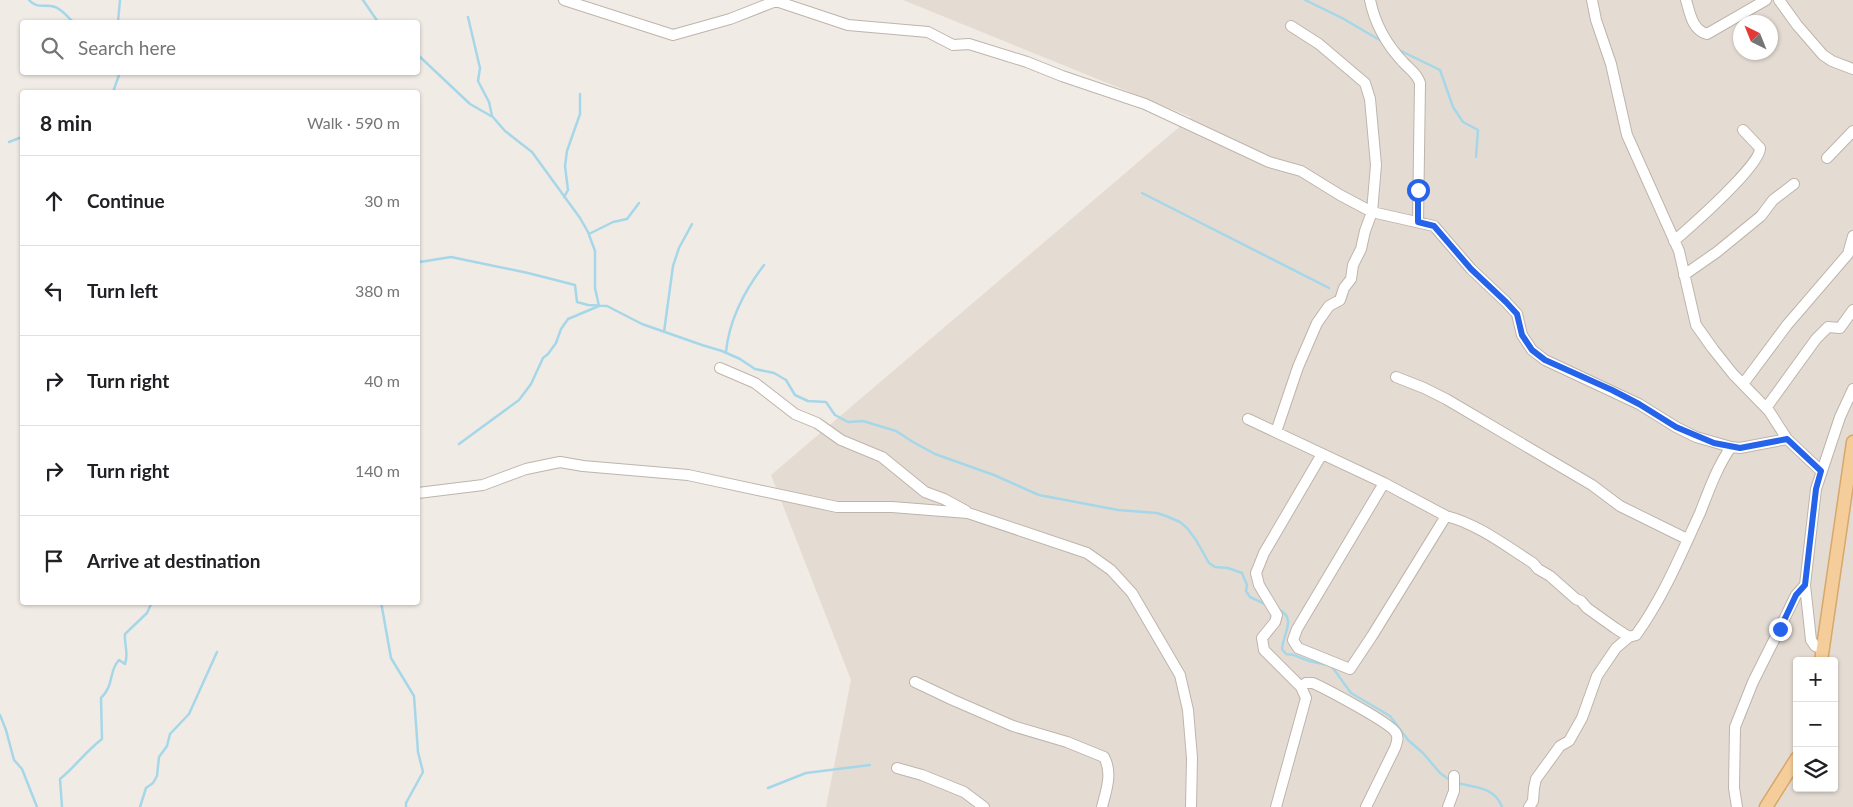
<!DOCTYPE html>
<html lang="en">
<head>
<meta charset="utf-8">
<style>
  body { margin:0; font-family:Lato,sans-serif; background:#f2f2f2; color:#202124 }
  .controls { position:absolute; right:15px; bottom:15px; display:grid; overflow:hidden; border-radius:5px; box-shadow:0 1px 4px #0004 }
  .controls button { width:45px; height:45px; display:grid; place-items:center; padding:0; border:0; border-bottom:1px solid #e0e0e0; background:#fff; color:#202124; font:25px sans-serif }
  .compass { position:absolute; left:1733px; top:15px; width:45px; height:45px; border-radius:50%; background:#fff; box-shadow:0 1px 4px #0004; rotate:317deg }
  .stop { position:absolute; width:15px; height:15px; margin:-11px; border:4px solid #2563eb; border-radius:50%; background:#fff }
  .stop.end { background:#2563eb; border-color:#fff; box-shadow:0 1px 5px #0008 }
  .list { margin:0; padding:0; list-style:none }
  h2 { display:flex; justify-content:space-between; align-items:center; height:65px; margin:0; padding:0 20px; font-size:21px }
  h2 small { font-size:16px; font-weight:400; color:#757577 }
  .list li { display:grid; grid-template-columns:32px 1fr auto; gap:15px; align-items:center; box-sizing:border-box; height:90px; padding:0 20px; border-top:1px solid #e0e0e0 }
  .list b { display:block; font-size:19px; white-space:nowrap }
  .list em { font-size:16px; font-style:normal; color:#757577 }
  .icon { flex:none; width:28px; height:28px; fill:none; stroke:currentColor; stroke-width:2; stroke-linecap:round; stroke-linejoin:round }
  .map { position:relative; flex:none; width:1853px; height:807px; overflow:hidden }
  .search { position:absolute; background:#fff; box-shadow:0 1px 4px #0004; left:20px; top:20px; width:400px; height:55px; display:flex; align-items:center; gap:12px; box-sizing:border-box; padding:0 18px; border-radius:5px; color:#757577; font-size:19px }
  .panel { position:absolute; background:#fff; box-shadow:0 1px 4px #0004; left:20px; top:90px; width:400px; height:515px; border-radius:5px }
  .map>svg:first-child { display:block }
  .residential { fill:#e4dcd3; fill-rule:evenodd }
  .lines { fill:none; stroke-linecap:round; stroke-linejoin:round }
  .stream { stroke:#a6d7e9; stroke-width:2.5 }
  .minor-casing { stroke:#beb4ab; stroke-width:12 }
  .major-casing { stroke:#d8a76b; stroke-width:15 }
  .minor { stroke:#fff; stroke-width:10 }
  .major { stroke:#f5cd9a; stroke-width:12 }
  .route { stroke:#2563eb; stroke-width:6 }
</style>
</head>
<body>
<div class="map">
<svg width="1853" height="807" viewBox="0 0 1853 807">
  <rect width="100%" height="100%" fill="#f1ebe5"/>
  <!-- residential -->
  <path class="residential" d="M903,0H1853V807H826L851,680L771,475L1191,117ZM1740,22H1770V52H1740ZM1797,661H1834V788H1797Z"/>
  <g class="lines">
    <!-- stream -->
    <path class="stream" d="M29,0C36,8 42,5 51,6C60,7 67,16 73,22
      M363,0L378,22
      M1305,0L1342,18L1383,42
      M118,22L120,0
      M1397,49L1440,70L1453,107L1463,122L1478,130L1476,157
      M418,55L470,104L491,116
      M113,92L119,75L117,72
      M9,142L22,137
      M1142,193L1329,288
      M564,197L568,190L565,166L567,151L580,114V94
      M589,234L613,222L627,219L639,203
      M418,257L420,262L451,257L528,273L575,285L577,302L588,305L607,306L642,324L702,345L722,351L740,359L755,369L774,373L786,380L795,395L808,401L826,402L835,415L848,422L863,421L896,431L913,442L935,454L994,475L1039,495L1118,510L1157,513L1166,516L1180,522L1187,528L1196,540L1209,563L1215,567L1228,568L1242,573L1247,585L1246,591L1250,597L1267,605
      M664,332L673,266L679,248L692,224
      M726,352C729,321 745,290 764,265
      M459,444L519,400L531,384L543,358L548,354L556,343L561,329L568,319L599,306L595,288V251L588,232L580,218L532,152L505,131L492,116L489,102L478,81L480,68L468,17
      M381,602L391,658L414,696L418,752L423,772L406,803V807
      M1277,609C1298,617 1283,633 1282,649L1286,654L1294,655L1309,661L1328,665L1333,668L1351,693L1390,716L1408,740L1423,753L1440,773L1451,781
      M0,715L6,730L14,760L22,769L37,807
      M1456,783C1474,787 1495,787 1502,807
      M768,788L806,773L870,765
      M62,807L60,779C76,766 85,752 102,739L101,698C115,684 108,672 119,660L125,664C129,652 124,646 125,634L147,613L152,602
      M140,807L146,788L153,783L157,776L159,757L167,746L170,734L189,714L217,652"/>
    <defs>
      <path id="minor" d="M564,0L673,35L730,19L776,1L848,25L928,32L953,45L969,44L1027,62L1062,76L1145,104L1269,162L1301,171L1340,195L1372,212L1434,226L1471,269L1506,302L1517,314L1522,335L1532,350L1545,360L1639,404L1676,427L1696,437L1731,447
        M1370,0C1375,24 1386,44 1403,62C1409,69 1417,73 1420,83L1418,222
        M1592,0L1596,20L1611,64L1627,135L1679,251L1696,325L1713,349L1733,374L1769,411L1787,439L1821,471
        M1686,0C1690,13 1692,30 1707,34L1766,0
        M1779,0L1797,25L1823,55L1832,61L1853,69
        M1827,158L1853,131
        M1674,241C1689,228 1761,165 1760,148L1743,130
        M1684,275L1717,252L1761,216L1773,200L1794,184
        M720,368L755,383L795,414L817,423L841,440L882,457L925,492L944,499L966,511
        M1396,377L1424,388L1446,399L1592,485L1620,506L1687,539
        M1743,384L1787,325L1848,254L1853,236
        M1766,408L1816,339L1828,327L1840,328L1853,310
        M1248,419L1384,483L1446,516C1478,524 1506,546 1533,563L1538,569L1550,576L1576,599L1581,601L1587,608L1615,628L1629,637
        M1276,432L1298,367L1317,323L1329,306L1340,300L1344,288L1351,279L1353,265L1361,249L1365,231L1372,212L1376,165L1370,99L1365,83L1319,44L1291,26
        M1384,483L1297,629L1293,640L1298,648L1350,669L1372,636L1446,516
        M418,493L483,485L526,469L560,462L583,466L688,475L837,507H892L968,513L1087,553L1111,570L1132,593L1180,675L1188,710L1192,758L1191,807
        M1822,649L1815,646L1811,640L1805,585L1816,489L1840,417L1853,389
        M915,682L953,700L1013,726L1067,742L1104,757C1113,773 1106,791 1102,807
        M1301,687L1306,683H1313C1326,689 1391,723 1396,733C1399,738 1397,742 1395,748L1366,807
        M897,768L922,775L964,792L984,807
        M1276,807L1306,698L1301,687L1264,650L1262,638L1275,622L1277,615L1259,585L1256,573L1264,553L1322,454
        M1448,807L1454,791V776
        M1529,807L1533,801L1534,788L1536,779L1560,746L1569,741L1582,718L1597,676L1616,648L1629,637L1636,635C1663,598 1681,554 1700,513C1709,490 1717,467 1731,447L1740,448L1787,439
        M1737,807L1734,788L1735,727L1753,682L1775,638L1796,595L1805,585"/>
      <path id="major" d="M1821,661L1853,442
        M1766,807L1797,758"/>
    </defs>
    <!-- minor casing -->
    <use href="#minor" class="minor-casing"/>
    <!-- major casing -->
    <use href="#major" class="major-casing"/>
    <!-- minor -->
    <use href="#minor" class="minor"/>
    <!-- major -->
    <use href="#major" class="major"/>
  </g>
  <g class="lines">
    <!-- route -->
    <path class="route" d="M1418,190V222L1434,226L1471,269L1506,302L1517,314L1522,335L1532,350L1545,360L1612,390L1639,404L1676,427L1714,443L1740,448L1787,439L1821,471L1816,489L1805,585L1796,595L1780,629"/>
  </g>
</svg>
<div class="controls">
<button>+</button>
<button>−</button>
<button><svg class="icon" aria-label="layers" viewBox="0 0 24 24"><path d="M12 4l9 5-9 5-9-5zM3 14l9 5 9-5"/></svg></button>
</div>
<svg class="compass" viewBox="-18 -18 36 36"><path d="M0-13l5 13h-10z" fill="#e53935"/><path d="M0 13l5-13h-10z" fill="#757577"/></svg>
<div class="stop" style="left:1418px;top:190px"></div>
<div class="stop end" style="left:1780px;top:629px"></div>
<div class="search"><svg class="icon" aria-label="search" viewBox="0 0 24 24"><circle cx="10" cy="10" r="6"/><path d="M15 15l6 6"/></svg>Search here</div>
<section class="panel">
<h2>8 min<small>Walk · 590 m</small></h2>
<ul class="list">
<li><svg class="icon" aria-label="ahead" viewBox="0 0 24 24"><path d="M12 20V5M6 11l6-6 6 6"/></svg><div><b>Continue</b></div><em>30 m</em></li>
<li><svg class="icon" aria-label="left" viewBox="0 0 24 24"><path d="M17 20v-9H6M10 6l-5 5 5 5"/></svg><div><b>Turn left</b></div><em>380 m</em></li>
<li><svg class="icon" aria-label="right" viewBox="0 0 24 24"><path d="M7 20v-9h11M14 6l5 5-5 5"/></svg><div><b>Turn right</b></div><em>40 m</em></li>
<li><svg class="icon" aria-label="right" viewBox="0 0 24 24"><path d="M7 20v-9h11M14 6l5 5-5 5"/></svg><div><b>Turn right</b></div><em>140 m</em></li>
<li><svg class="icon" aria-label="arrive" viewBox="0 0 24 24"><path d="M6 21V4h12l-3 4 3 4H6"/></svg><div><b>Arrive at destination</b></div></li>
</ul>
</section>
</div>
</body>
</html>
